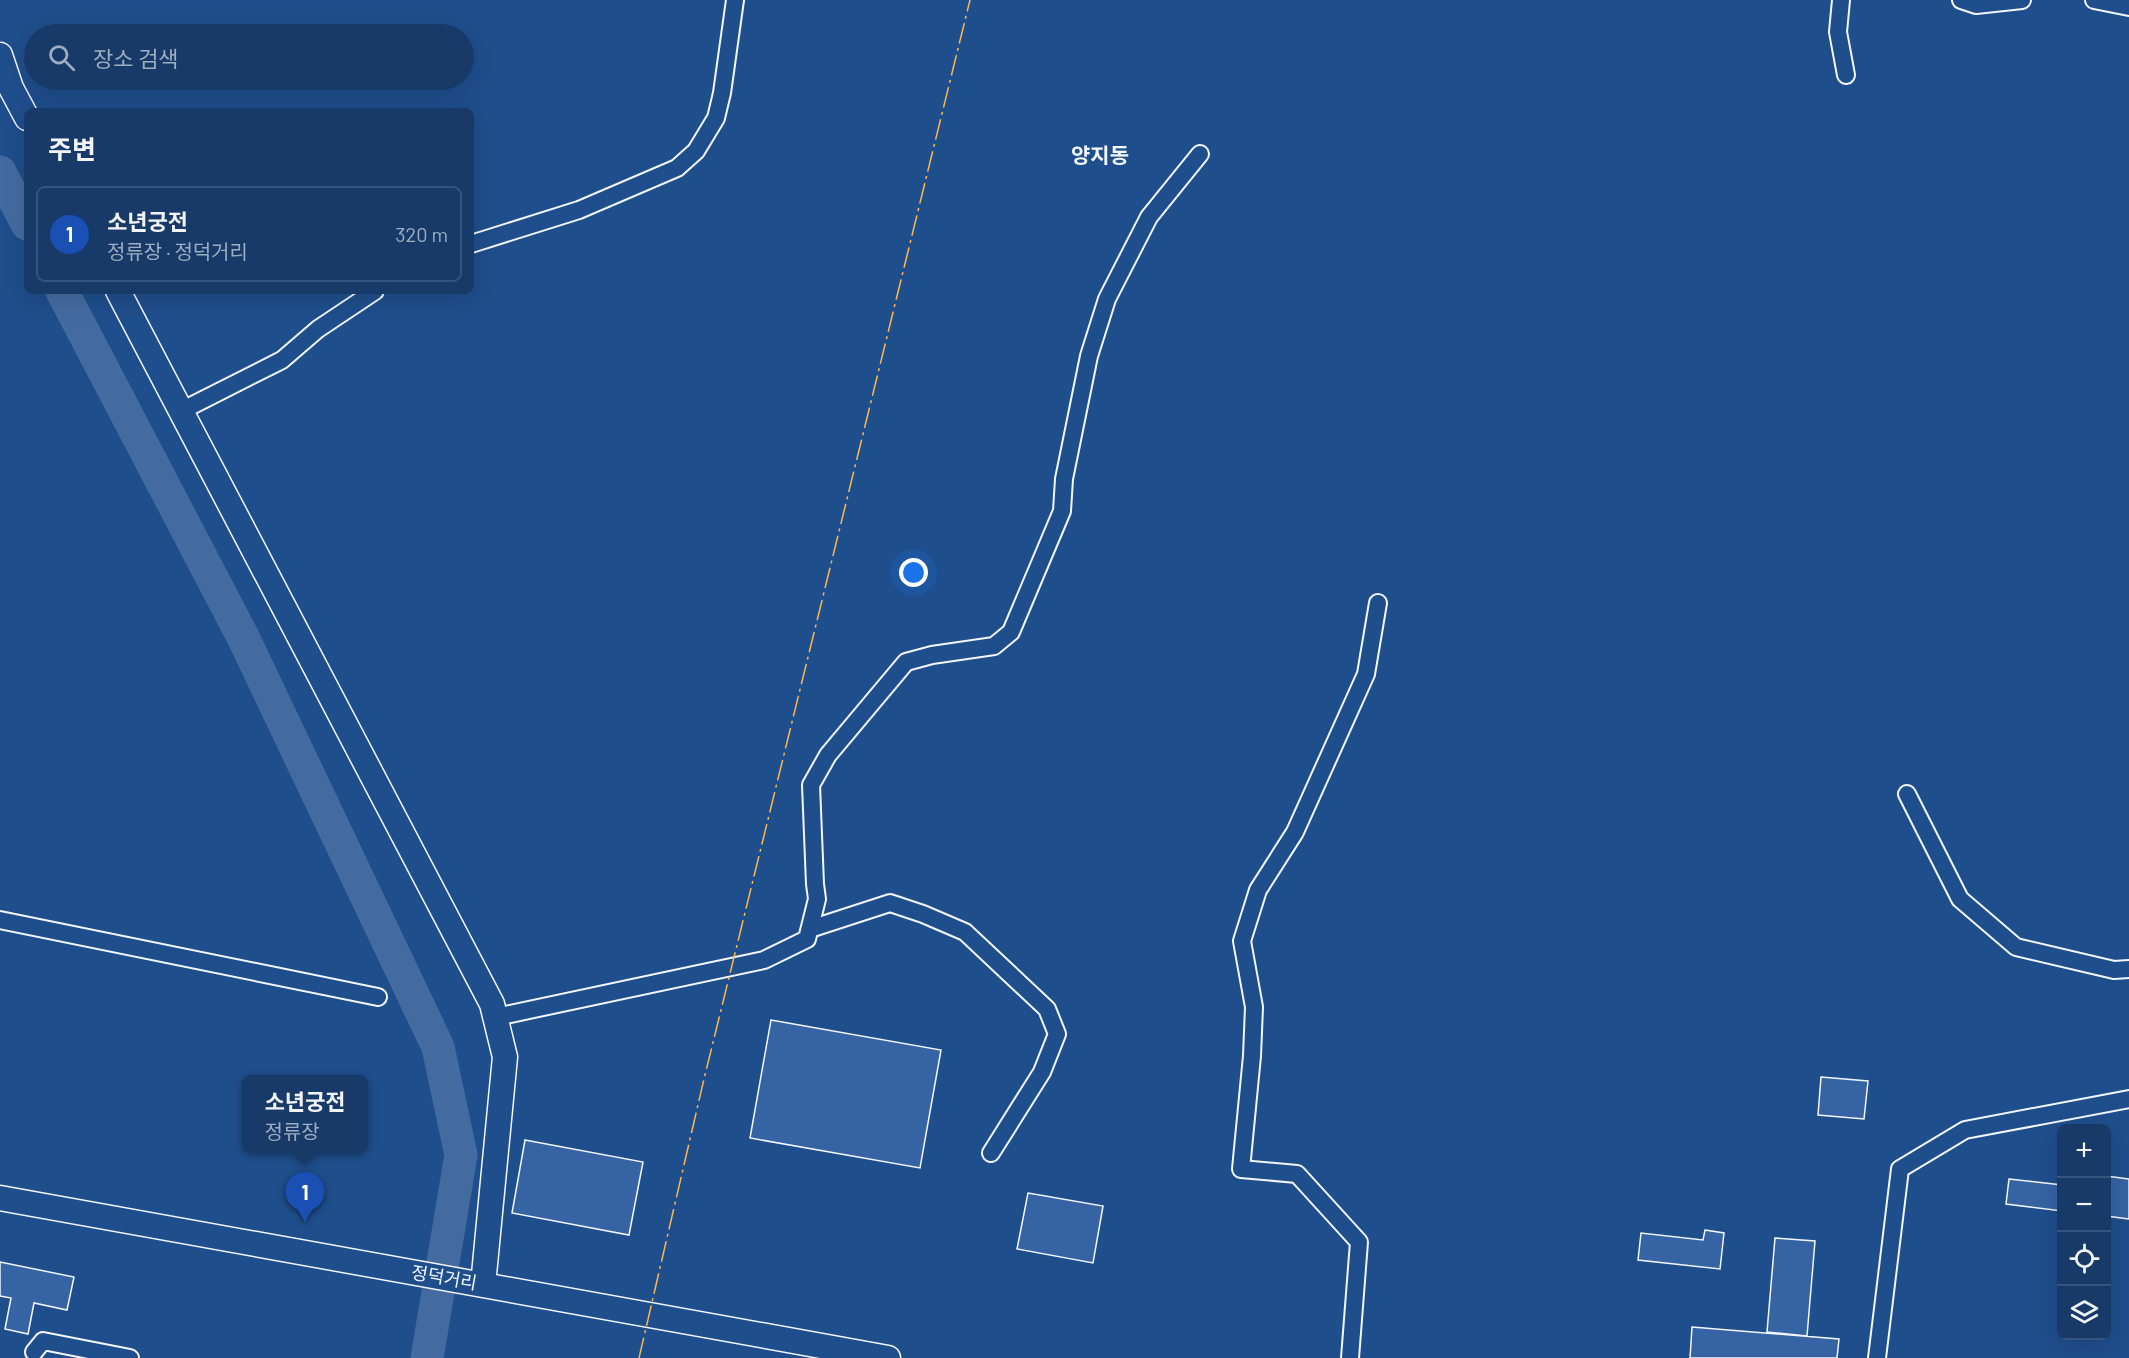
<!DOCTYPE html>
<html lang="ko">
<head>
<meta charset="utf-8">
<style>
  body { margin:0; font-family:Barlow,"Noto Sans KR",sans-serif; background:#20416f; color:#f1f3f6 }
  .controls { position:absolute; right:18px; bottom:18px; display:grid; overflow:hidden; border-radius:9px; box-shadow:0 6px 24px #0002 }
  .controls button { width:54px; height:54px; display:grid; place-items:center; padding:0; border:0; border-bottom:2px solid #36547d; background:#173a69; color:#f1f3f6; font:30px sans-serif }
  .you { position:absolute; left:914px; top:573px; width:21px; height:21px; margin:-15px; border:4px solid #fff; border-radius:50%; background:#1a73e8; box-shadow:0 0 0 9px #1a73e833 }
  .badge { display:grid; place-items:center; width:39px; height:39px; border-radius:50%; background:#e797bd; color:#fff; font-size:20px; font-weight:700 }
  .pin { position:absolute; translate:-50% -50px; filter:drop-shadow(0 2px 3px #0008) }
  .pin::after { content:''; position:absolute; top:32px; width:21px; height:18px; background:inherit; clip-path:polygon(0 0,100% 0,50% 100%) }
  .popup { position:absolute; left:242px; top:1075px; width:126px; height:78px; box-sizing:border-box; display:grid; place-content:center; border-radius:9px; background:#173a69; filter:drop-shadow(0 2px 4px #0005); font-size:20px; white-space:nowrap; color:#9eadc0 }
  .popup b { font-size:22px; color:#f1f3f6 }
  .popup::after { content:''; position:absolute; left:50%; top:100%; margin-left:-12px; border:12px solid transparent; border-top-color:#173a69 }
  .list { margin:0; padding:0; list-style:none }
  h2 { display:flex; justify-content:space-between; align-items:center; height:78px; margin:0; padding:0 24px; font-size:26px }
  h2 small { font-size:20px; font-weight:400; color:#9eadc0 }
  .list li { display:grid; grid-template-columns:39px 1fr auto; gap:18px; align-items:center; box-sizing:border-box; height:96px; margin:0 12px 12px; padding:0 12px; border:2px solid #36547d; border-radius:9px }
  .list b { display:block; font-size:22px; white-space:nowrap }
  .list p { margin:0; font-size:20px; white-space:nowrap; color:#9eadc0 }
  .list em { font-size:20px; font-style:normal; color:#9eadc0 }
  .icon { flex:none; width:33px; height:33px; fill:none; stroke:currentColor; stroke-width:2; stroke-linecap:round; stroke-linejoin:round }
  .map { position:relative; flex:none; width:2129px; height:1358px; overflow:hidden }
  .search { position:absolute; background:#173a69; box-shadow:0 6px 24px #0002; left:24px; top:24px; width:450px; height:66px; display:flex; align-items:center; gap:15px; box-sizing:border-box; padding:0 21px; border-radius:33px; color:#9eadc0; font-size:22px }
  .panel { position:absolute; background:#173a69; box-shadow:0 6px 24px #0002; left:24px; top:108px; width:450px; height:186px; border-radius:9px }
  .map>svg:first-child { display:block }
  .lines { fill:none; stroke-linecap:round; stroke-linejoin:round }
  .river { stroke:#446ba0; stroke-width:33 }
  .building { fill:#3563a3; stroke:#f2f6ff; stroke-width:1.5 }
  .street-casing { stroke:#f2f6ff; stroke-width:20 }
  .secondary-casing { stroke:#f2f6ff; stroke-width:27 }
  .street { stroke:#1f4e8c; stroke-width:16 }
  .secondary { stroke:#1f4e8c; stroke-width:24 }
  .power { stroke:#ffb74d; stroke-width:1.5; stroke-dasharray:21 4.5 3 4.5; stroke-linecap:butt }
  .labels { text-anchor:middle; stroke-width:4.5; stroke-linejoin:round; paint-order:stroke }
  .street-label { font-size:18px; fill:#f2f6ff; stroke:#1f4e8c }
  .quarter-label { font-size:21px; font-weight:bold; fill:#f2f6ff; stroke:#1f4e8c }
</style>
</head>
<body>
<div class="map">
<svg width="2129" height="1358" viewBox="0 0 2129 1358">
  <rect width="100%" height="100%" fill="#1f4e8c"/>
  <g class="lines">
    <!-- river -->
    <path class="river" d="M0,172L27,224
      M62,291L243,637L438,1047L461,1155L427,1358"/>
  </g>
  <!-- building -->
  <path class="building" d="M771,1020L941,1050L920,1168L750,1138Z
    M1821,1077L1868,1081L1864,1119L1818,1115Z
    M525,1140L643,1162L629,1235L512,1213Z
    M2106,1176L2129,1179V1219L2106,1216Z
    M2009,1179L2062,1185V1211L2006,1204Z
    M1028,1193L1103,1206L1093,1263L1017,1249Z
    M1705,1230L1724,1233L1720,1269L1638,1260L1641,1233L1703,1240Z
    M1775,1238L1815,1241L1807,1336L1767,1332Z
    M0,1262L74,1277L67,1310L34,1303L28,1334L5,1329L11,1298L0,1296Z
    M1692,1327L1839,1339L1837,1358H1690Z"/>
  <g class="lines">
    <defs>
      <path id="street" d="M1841,0L1838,32L1846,75
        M1961,0L1976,5L2022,0
        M2094,0L2129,7
        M471,244L579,210L677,168L696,151L716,118L722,93L735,0
        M181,411L282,360L318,329L375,291
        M1907,794L1960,899L2016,947L2114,970L2129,969
        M0,920L378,997
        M810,929L890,903L923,914L965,932L1047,1009L1057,1034L1042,1072L991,1153
        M496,1017L764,960L807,939L817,899L815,884L811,785L828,755L906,662L932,655L994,646L1011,632L1062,511L1064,479L1089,356L1107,299L1149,217L1200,154
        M34,1352L43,1341L130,1358
        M1350,1358L1359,1242L1297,1174L1241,1169L1252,1056L1254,1007L1242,941L1258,890L1295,832L1366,674L1378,603
        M1877,1358L1900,1169L1965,1130L2129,1099"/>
      <path id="secondary" d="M0,55L11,88L27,118
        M118,291L492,1004L505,1057L483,1285
        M0,1198L888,1358"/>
    </defs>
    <!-- street casing -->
    <use href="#street" class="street-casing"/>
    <!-- secondary casing -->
    <use href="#secondary" class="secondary-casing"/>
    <!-- street -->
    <use href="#street" class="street"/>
    <!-- secondary -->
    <use href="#secondary" class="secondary"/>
    <!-- power -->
    <path class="power" d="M639,1358L704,1079L970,0"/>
  </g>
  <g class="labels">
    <!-- street labels -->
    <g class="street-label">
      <text transform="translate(444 1278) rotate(10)" y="6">정덕거리</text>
    </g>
    <!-- quarter labels -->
    <g class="quarter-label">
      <text x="1100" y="163">양지동</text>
    </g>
  </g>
</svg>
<div class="controls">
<button>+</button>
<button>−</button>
<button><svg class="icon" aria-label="locate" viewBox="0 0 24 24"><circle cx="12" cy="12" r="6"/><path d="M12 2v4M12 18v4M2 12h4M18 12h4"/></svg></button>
<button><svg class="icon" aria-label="layers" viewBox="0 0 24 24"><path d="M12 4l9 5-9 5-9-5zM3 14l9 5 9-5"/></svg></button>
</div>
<div class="you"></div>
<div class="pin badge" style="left:305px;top:1222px;background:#1a4fb4">1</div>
<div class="popup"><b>소년궁전</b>정류장</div>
<div class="search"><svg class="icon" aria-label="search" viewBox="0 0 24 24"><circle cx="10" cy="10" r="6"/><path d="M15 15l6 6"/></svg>장소 검색</div>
<section class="panel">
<h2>주변<small></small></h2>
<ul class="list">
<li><span class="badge" style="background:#1a4fb4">1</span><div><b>소년궁전</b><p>정류장 · 정덕거리</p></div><em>320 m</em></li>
</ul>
</section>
</div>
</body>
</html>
